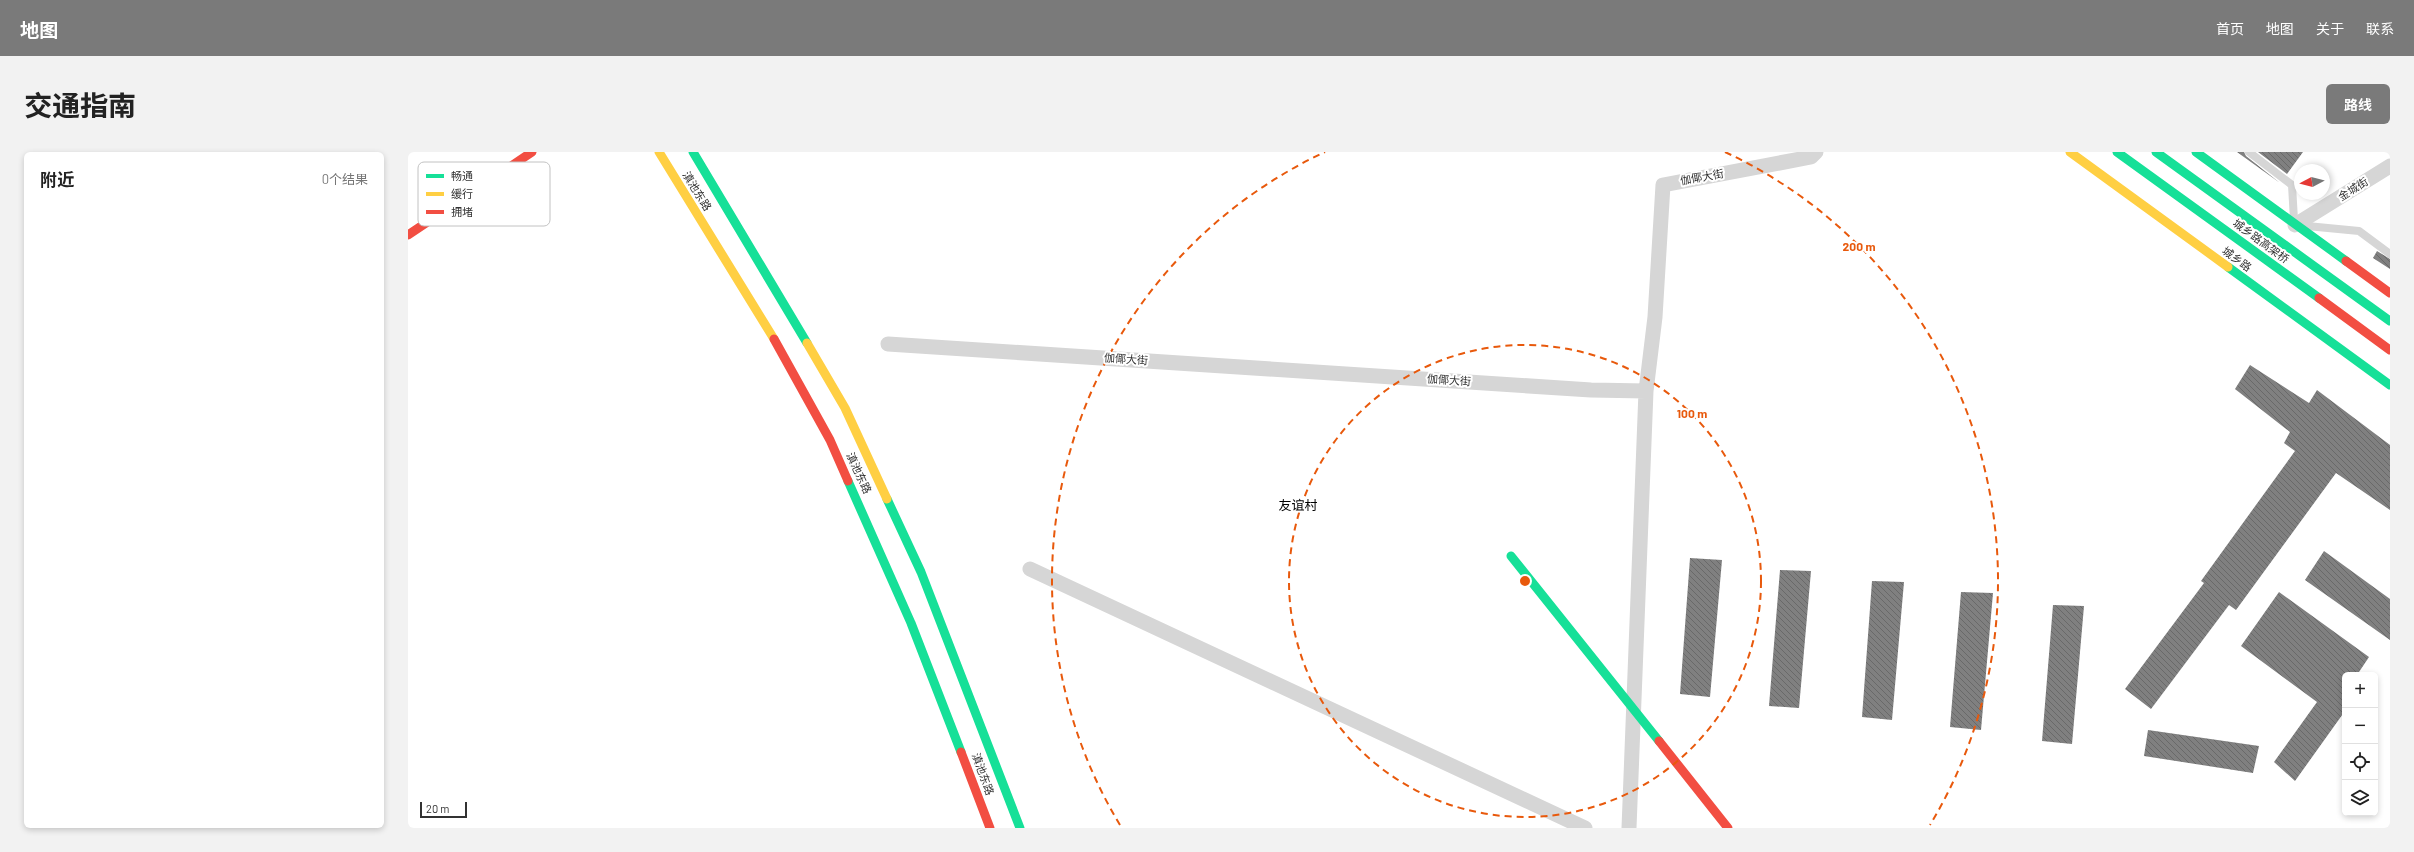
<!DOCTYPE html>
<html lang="zh">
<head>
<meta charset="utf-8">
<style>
  body { margin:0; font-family:Barlow,"Noto Sans SC",sans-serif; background:#f2f2f2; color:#222 }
  .controls { position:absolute; right:12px; bottom:12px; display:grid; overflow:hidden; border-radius:6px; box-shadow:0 2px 6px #0003 }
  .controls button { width:36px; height:36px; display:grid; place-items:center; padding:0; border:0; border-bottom:1px solid #e0e0e0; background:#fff; color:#222; font:20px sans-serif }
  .compass { position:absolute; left:1886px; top:12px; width:36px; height:36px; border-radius:50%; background:#fff; box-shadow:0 2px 6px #0003; rotate:263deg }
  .scale { position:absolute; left:12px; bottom:10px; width:47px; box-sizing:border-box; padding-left:4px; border:2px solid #323232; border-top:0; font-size:11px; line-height:14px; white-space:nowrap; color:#323232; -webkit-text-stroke:3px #fff; paint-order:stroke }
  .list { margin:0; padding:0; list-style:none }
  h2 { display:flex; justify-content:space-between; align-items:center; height:52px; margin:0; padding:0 16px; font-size:17px }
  h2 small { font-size:13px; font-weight:400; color:#767676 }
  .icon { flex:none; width:22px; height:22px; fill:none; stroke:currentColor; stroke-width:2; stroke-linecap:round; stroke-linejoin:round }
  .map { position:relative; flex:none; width:1982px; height:676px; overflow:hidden; border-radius:6px }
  header { display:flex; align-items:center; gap:24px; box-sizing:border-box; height:56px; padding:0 20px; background:#7a7a7a; color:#fff }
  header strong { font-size:19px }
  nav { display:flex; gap:22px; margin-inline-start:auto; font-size:14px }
  .intro { display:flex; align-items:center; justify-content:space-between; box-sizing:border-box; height:96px; padding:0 24px }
  h1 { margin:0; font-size:28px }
  .button { padding:10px 18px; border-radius:6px; background:#7a7a7a; color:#fff; font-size:14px; font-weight:700 }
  main { display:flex; gap:24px; padding:0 24px }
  aside { flex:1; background:#fff; border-radius:6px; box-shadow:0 2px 6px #0003 }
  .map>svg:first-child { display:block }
  .building { fill:url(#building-back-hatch) }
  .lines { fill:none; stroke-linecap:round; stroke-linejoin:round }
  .lane { stroke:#d6d6d6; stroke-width:8 }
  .street { stroke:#d6d6d6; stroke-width:15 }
  .fast { stroke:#16e098; stroke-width:9 }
  .slow { stroke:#ffcf43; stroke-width:9 }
  .jam { stroke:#f24e42; stroke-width:9 }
  .ring { fill:none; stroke:#e8590c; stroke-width:2; stroke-dasharray:7 5 }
  .labels { text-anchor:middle; stroke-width:4; stroke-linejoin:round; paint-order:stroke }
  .street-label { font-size:11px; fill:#323232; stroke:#fff }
  .quarter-label { font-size:13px; fill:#000; stroke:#fff }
  .key { fill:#fff; stroke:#c2c2c2; stroke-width:1 }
  .key-label { font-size:11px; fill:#323232 }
  .centre { fill:#e8590c; stroke:#fff; stroke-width:2 }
  .ring-label { font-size:12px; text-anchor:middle; font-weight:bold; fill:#e8590c; stroke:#fff; stroke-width:4; stroke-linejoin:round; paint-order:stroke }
</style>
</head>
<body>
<header>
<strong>地图</strong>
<nav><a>首页</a><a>地图</a><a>关于</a><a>联系</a></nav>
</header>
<div class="intro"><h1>交通指南</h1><a class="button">路线</a></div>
<main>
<aside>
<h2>附近<small>0个结果</small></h2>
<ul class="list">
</ul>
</aside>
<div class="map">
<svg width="1982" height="676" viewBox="0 0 1982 676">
  <defs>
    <pattern id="building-back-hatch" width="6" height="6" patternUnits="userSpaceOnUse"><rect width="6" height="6" fill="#808080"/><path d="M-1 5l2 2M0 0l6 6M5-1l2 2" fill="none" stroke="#696969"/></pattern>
  </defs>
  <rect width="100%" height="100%" fill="#fff"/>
  <!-- building -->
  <path class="building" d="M1829,0H1836L1838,4L1872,31Z
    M1850,0H1895L1879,22Z
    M1969,99L1982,107V117L1965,106Z
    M1842,213L1901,251L1909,238L1982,293V358L1928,321L1828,458L1821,453L1743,557L1717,537L1796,431L1793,429L1887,299L1876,291L1882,280L1827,237Z
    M1916,399L1982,447V488L1897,428Z
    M1282,406L1314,408L1302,545L1272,542Z
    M1372,418L1403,419L1391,556L1361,554Z
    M1464,429L1496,430L1484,568L1454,565Z
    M1553,440L1585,441L1573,578L1542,575Z
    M1871,440L1961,505L1949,523H1937V559L1887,629L1866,610L1909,550L1833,494Z
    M1645,453L1676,454L1664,592L1634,589Z
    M1740,578L1851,594L1845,621L1736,604Z"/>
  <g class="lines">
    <!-- lane -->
    <path class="lane" d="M1841,0L1884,33L1886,68
      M1899,74L1951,79L1982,102"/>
    <!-- street -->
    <path class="street" d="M1887,73L1982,14
      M480,192L1183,238L1238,239L1247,165L1255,33L1403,5L1408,0
      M622,417L1177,676
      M1221,676L1238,239"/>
    <!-- fast -->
    <path class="fast" d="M285,0L399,191
      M1709,0L1911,146
      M1748,0L1982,169
      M1788,0L1938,109
      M1820,115L1982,233
      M440,329L503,471L553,600
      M479,347L513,420L612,676
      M1103,404L1251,589"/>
    <!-- slow -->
    <path class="slow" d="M251,0L366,187
      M1662,0L1820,115
      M399,191L437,256L479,347"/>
    <!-- jam -->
    <path class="jam" d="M0,83L124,0
      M1938,109L1982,141
      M1911,146L1982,198
      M366,187L422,288L440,329
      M1251,589L1320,676
      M553,600L582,676"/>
  </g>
  <!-- distance rings -->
  <g class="ring">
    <circle cx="1117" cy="429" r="236"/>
    <path d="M712 673A473 473 0 0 1 917 0M1317 0A473 473 0 0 1 1522 673"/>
  </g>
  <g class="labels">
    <!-- street labels -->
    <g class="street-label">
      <text transform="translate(1294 25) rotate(-10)" y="4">伽倻大街</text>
      <text transform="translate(1945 37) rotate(-32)" y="4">金城街</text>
      <text transform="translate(289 39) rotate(58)" y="4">滇池东路</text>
      <text transform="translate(1853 89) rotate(36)" y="4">城乡路高架桥</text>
      <text transform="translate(1829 107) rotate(36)" y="4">城乡路</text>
      <text transform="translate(718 207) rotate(4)" y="4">伽倻大街</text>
      <text transform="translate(1041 228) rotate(4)" y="4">伽倻大街</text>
      <text transform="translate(451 321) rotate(65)" y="4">滇池东路</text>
      <text transform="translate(575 622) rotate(70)" y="4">滇池东路</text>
    </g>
    <!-- quarter labels -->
    <g class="quarter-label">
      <text x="890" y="358">友谊村</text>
    </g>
  </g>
  <!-- legend -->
  <rect x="10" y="10" width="132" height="64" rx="6" class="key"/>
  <rect x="18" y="22" width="18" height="4" fill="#16e098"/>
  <rect x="18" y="40" width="18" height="4" fill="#ffcf43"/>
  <rect x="18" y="58" width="18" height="4" fill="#f24e42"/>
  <g class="key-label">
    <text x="43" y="28">畅通</text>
    <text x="43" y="46">缓行</text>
    <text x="43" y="64">拥堵</text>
  </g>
  <circle cx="1117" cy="429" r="6" class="centre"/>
  <g class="ring-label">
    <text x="1451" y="99">200 m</text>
    <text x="1284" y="266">100 m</text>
  </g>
</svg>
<div class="controls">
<button>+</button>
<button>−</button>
<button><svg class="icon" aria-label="locate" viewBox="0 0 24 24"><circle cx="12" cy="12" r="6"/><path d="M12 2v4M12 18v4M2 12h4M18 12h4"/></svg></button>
<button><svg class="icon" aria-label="layers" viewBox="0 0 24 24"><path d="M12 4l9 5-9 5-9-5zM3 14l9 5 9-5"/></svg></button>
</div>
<svg class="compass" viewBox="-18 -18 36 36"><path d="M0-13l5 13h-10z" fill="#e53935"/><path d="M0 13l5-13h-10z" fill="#767676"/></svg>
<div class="scale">20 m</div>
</div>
</main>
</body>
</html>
